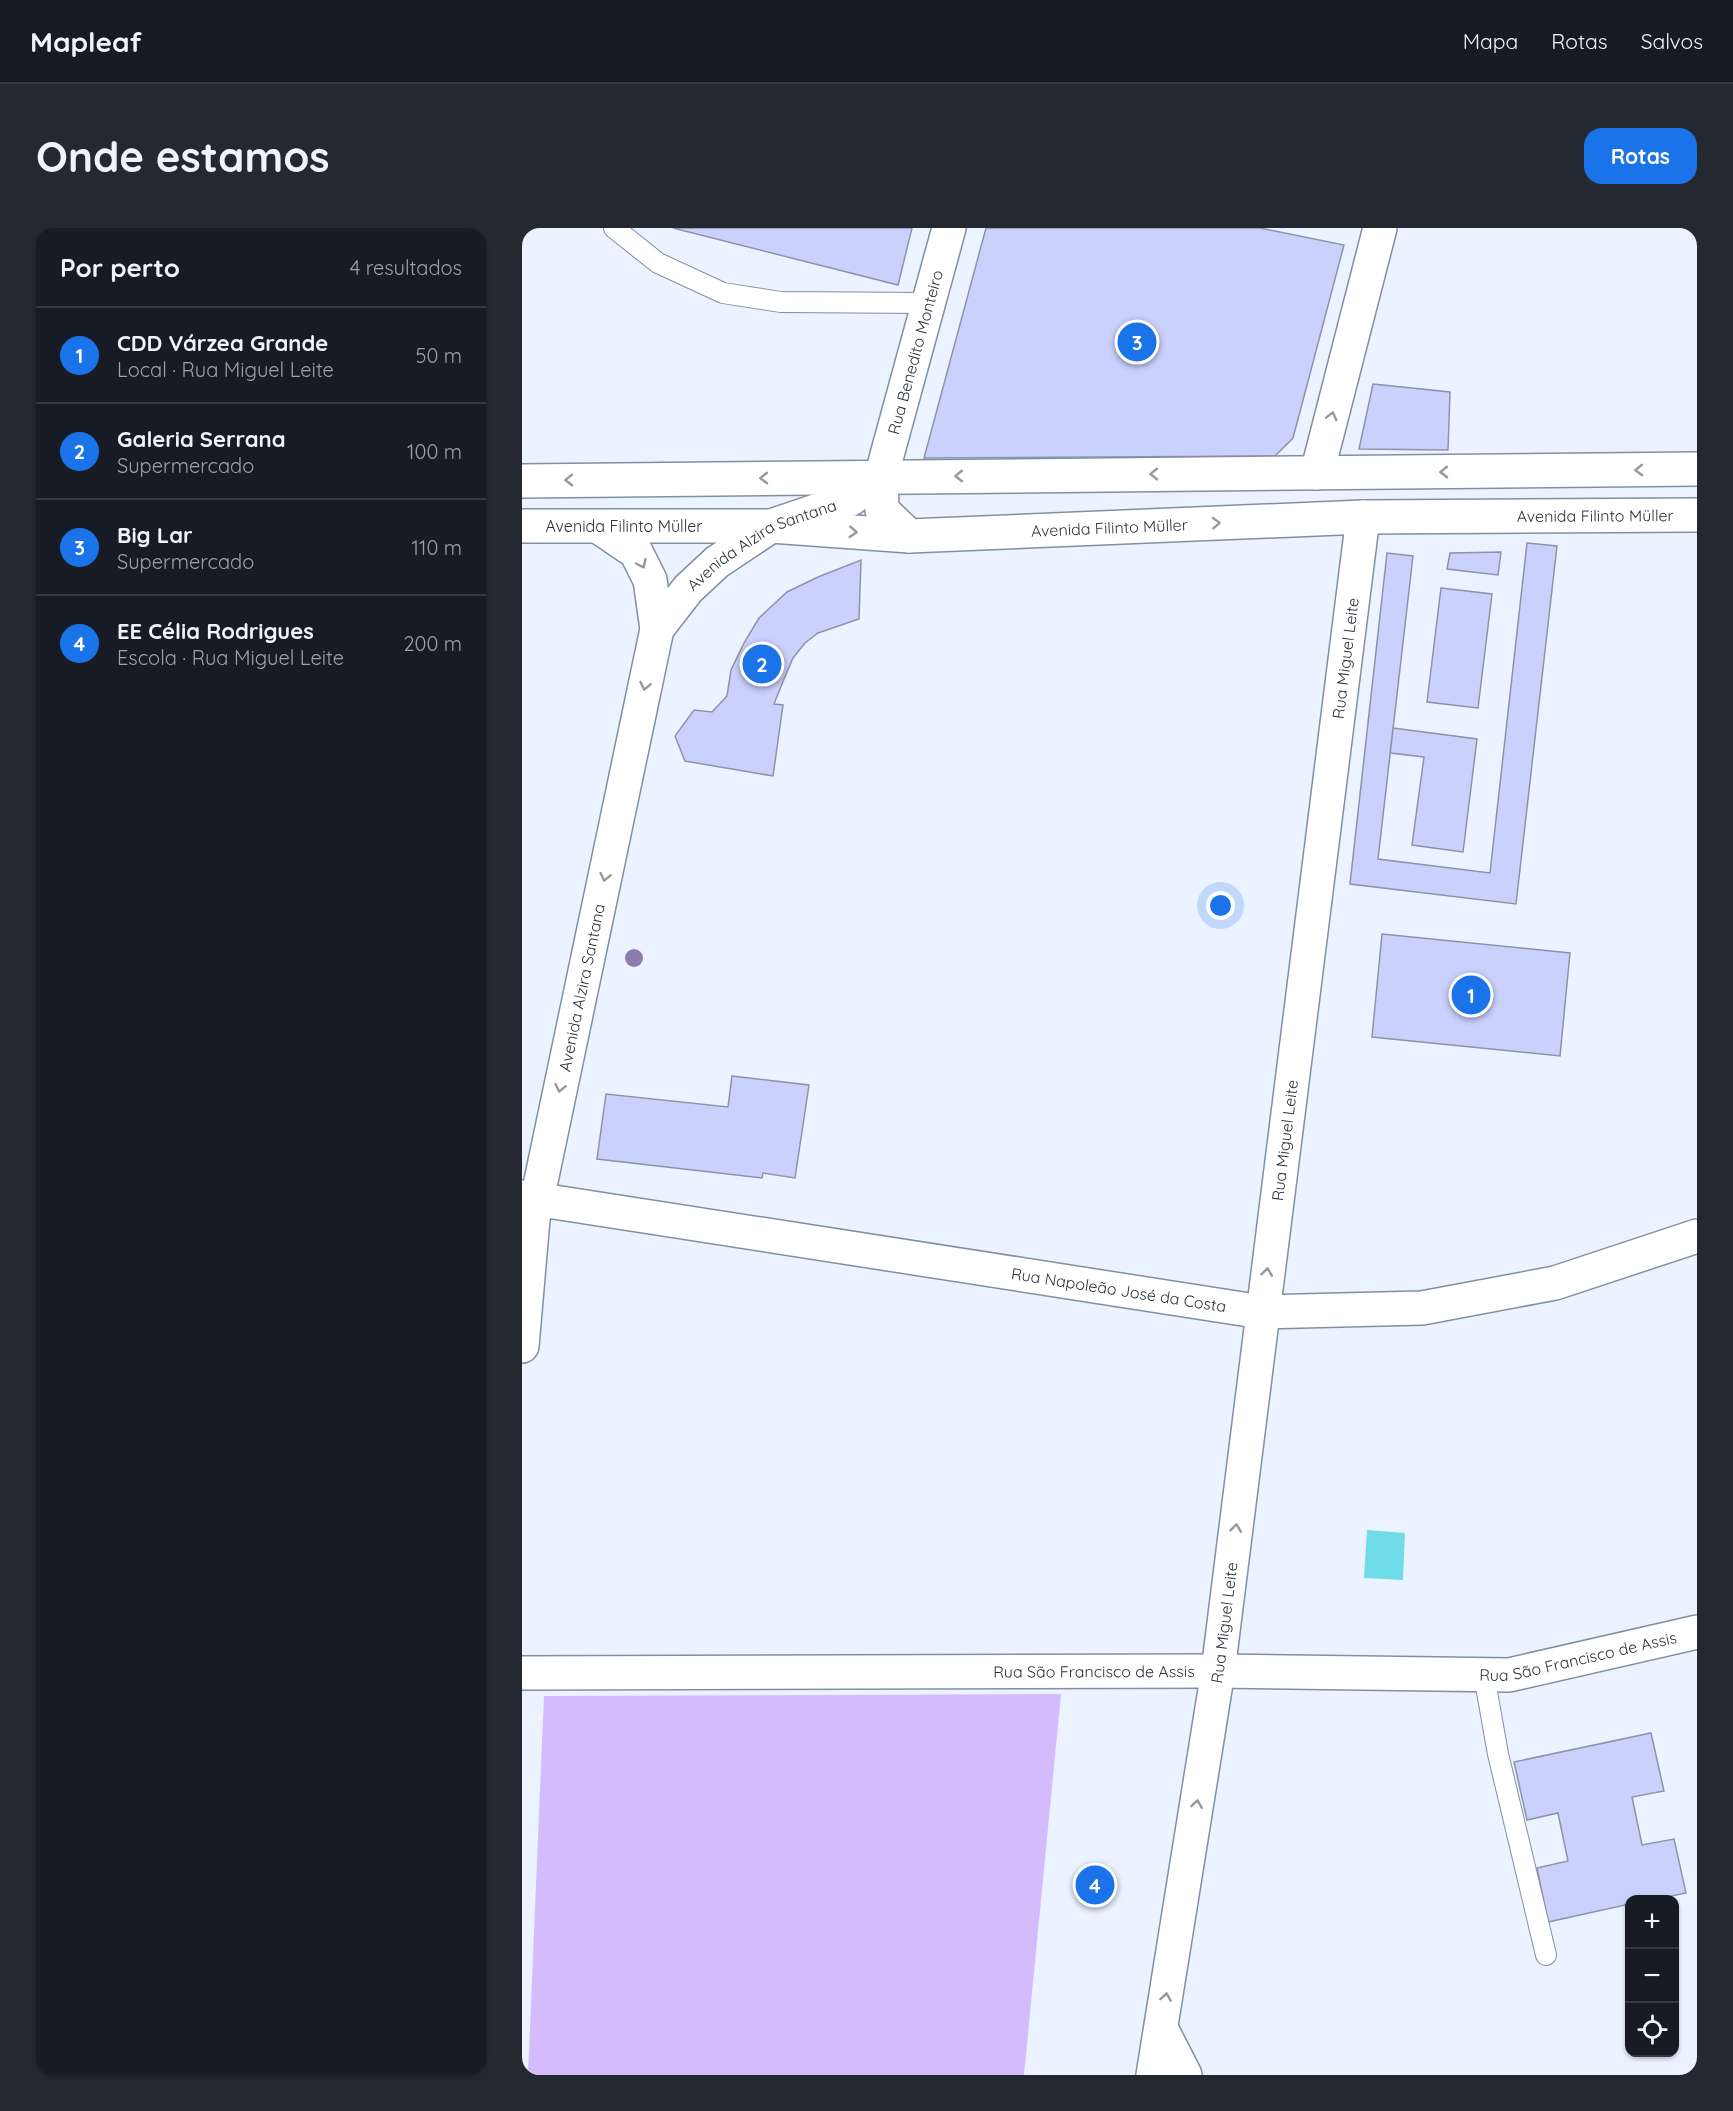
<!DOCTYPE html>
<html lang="pt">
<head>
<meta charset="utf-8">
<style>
  body { margin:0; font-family:Quicksand,sans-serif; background:#242831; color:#f1f3f6 }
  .controls { position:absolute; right:18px; bottom:18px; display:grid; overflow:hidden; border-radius:12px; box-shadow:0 2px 4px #0004 }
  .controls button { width:54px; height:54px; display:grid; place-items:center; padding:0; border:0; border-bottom:2px solid #363941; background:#171b24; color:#f1f3f6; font:30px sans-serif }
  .you { position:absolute; left:699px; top:678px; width:21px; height:21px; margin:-15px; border:4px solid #fff; border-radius:50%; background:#1a73e8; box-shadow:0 0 0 9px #1a73e833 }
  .badge { display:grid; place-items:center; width:39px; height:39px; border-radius:50%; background:#1a73e8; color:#fff; font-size:20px; font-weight:700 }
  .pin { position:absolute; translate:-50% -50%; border:3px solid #fff; box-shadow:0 2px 6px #0006 }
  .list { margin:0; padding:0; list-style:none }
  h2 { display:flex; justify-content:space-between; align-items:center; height:78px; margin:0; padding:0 24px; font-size:26px }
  h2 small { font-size:20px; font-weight:400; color:#9ea1a6 }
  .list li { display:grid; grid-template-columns:39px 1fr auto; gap:18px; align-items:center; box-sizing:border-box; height:96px; padding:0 24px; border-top:2px solid #363941 }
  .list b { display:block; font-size:22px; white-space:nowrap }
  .list p { margin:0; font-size:20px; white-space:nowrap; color:#9ea1a6 }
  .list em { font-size:20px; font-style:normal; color:#9ea1a6 }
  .icon { flex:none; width:33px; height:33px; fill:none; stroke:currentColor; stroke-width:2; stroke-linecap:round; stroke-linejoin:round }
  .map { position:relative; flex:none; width:1175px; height:1847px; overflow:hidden; border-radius:18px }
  header { display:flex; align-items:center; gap:36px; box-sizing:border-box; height:84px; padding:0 30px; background:#171b24; border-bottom:2px solid #363941 }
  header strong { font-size:28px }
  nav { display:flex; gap:33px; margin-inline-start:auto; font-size:21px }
  .intro { display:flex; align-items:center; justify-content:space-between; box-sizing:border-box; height:144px; padding:0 36px }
  h1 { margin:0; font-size:42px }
  .button { padding:15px 27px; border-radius:18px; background:#1a73e8; color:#fff; font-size:21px; font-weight:700 }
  main { display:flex; gap:36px; padding:0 36px }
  aside { flex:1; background:#171b24; border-radius:18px; box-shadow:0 2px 4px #0004 }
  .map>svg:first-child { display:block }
  .green { fill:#d4bbfe }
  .water { fill:#70dcea }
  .building { fill:#cad1fd; stroke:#8f93a8; stroke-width:1.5 }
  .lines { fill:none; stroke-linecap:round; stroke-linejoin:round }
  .lane-casing { stroke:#8190a1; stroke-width:22 }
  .street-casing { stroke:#8190a1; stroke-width:36 }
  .secondary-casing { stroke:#8190a1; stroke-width:36 }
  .lane { stroke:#fff; stroke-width:20 }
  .street { stroke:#fff; stroke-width:33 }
  .secondary { stroke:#fff; stroke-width:33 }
  .tree { fill:#8c7cac }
  .oneway { stroke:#96989c }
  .labels { text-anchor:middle; stroke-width:6; stroke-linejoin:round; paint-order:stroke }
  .street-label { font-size:16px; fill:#2c323a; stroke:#eaf3ff }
</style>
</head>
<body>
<header>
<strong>Mapleaf</strong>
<nav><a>Mapa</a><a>Rotas</a><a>Salvos</a></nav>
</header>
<div class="intro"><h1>Onde estamos</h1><a class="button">Rotas</a></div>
<main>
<aside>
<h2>Por perto<small>4 resultados</small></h2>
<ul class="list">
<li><span class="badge">1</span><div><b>CDD Várzea Grande</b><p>Local · Rua Miguel Leite</p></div><em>50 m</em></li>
<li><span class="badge">2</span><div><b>Galeria Serrana</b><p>Supermercado</p></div><em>100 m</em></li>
<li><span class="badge">3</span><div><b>Big Lar</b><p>Supermercado</p></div><em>110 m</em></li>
<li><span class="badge">4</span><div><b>EE Célia Rodrigues</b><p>Escola · Rua Miguel Leite</p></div><em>200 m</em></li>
</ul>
</aside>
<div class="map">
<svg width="1175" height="1847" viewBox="0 0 1175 1847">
  <rect width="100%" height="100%" fill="#eaf3ff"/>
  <!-- green -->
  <path class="green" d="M539,1466L502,1847H6L22,1468Z"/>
  <!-- water -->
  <path class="water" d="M845,1302L883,1305L881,1352L842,1350Z"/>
  <!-- building -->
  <path class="building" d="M151,0H390L376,57Z
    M464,0H738L822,17L771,210L753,228L402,230Z
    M851,156L928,164L926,222L837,221Z
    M1005,315L1035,318L994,676L828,656L865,325L891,328L856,631L968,645Z
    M979,324L976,347L925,341L928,325Z
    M339,332L337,391L296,405L283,415L271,430L262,451L252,476L261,477L251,548L163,533L153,508L172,482L190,484L205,468L209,442L222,415L237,390L265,364L296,349Z
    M919,360L970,366L956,480L905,474Z
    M871,500L955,511L941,624L890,617L902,529L868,525Z
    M860,706L1048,725L1038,828L850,809Z
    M210,848L287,857L273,950L241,945L240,950L75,931L84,866L206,879Z
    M1129,1505L1142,1563L1110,1569L1120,1617L1152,1611L1164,1665L1131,1672H1108V1676L1026,1694L1015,1640L1046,1633L1036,1585L1005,1592L992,1534Z"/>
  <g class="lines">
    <defs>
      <path id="lane" d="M92,0L136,35L201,65L259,74L407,75
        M962,1447L976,1526L1024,1727"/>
      <g id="street">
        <path d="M795,245L858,0"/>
        <path id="s1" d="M387,308L360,282L359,249L427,0"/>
        <path id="s2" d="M0,969L740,1084L900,1080L1033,1055L1175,1008"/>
        <path id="s3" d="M0,1445L696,1443L987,1447L1175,1404"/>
        <path d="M639,1800L663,1847"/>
      </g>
      <g id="secondary">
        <path d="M0,253L1175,241"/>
        <path id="s4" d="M0,298H249L387,308L841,289L1175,287"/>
        <path id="s5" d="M135,401L166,361L195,334L249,298L329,271L359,249"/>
        <path id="s6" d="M0,1118L11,991L135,401L128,352L114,324L77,299"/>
        <path id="s7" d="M631,1847L696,1443L841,289"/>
      </g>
    </defs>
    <!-- lane casing -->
    <use href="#lane" class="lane-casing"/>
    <!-- street casing -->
    <use href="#street" class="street-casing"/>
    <!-- secondary casing -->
    <use href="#secondary" class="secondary-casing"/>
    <!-- lane -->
    <use href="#lane" class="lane"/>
    <!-- street -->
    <use href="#street" class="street"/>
    <!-- secondary -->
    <use href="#secondary" class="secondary"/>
  </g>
  <!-- trees -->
  <circle class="tree" cx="112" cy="730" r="9"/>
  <!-- one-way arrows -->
  <defs><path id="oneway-chevron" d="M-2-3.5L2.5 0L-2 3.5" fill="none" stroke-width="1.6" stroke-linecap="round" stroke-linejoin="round" transform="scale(1.5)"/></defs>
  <g class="oneway">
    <use href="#oneway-chevron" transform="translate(810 188) rotate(-76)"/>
    <use href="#oneway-chevron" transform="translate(1117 242) rotate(179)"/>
    <use href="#oneway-chevron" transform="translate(922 244) rotate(179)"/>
    <use href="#oneway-chevron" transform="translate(632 246) rotate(179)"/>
    <use href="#oneway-chevron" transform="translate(437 248) rotate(179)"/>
    <use href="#oneway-chevron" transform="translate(242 250) rotate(179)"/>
    <use href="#oneway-chevron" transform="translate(47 252) rotate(179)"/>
    <use href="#oneway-chevron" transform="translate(694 295) rotate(-2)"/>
    <use href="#oneway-chevron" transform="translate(331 304) rotate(4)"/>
    <use href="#oneway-chevron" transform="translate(120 336) rotate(65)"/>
    <use href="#oneway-chevron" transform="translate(123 458) rotate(102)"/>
    <use href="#oneway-chevron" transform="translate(83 649) rotate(102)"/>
    <use href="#oneway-chevron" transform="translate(38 860) rotate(102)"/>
    <use href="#oneway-chevron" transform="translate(745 1044) rotate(-83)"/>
    <use href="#oneway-chevron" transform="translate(714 1300) rotate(-83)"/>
    <use href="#oneway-chevron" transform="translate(675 1576) rotate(-81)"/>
    <use href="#oneway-chevron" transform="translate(644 1769) rotate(-81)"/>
  </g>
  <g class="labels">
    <!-- street labels -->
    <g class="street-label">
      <text dy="6" stroke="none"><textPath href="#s1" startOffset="200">Rua Benedito Monteiro</textPath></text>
      <text dy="6" stroke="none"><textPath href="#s4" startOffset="1074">Avenida Filinto Müller</textPath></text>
      <text dy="6" stroke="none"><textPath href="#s4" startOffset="102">Avenida Filinto Müller</textPath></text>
      <text dy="6" stroke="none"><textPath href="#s4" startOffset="588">Avenida Filinto Müller</textPath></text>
      <text dy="6" stroke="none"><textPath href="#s5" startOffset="138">Avenida Alzira Santana</textPath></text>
      <text dy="6" stroke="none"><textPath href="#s7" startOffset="1430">Rua Miguel Leite</textPath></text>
      <text dy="6" stroke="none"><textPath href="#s6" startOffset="364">Avenida Alzira Santana</textPath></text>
      <text dy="6" stroke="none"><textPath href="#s7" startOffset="944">Rua Miguel Leite</textPath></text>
      <text dy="6" stroke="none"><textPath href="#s2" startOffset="604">Rua Napoleão José da Costa</textPath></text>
      <text dy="6" stroke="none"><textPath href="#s7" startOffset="458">Rua Miguel Leite</textPath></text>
      <text dy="6" stroke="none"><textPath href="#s3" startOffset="1058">Rua São Francisco de Assis</textPath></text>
      <text dy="6" stroke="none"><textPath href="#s3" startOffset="572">Rua São Francisco de Assis</textPath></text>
    </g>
  </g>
</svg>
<div class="controls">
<button>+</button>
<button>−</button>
<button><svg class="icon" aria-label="locate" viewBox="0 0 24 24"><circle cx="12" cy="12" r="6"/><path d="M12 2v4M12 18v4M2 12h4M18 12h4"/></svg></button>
</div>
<div class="you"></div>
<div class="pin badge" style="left:949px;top:767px">1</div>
<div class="pin badge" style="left:240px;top:436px">2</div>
<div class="pin badge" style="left:615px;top:114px">3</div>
<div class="pin badge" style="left:573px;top:1657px">4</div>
</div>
</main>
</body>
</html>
